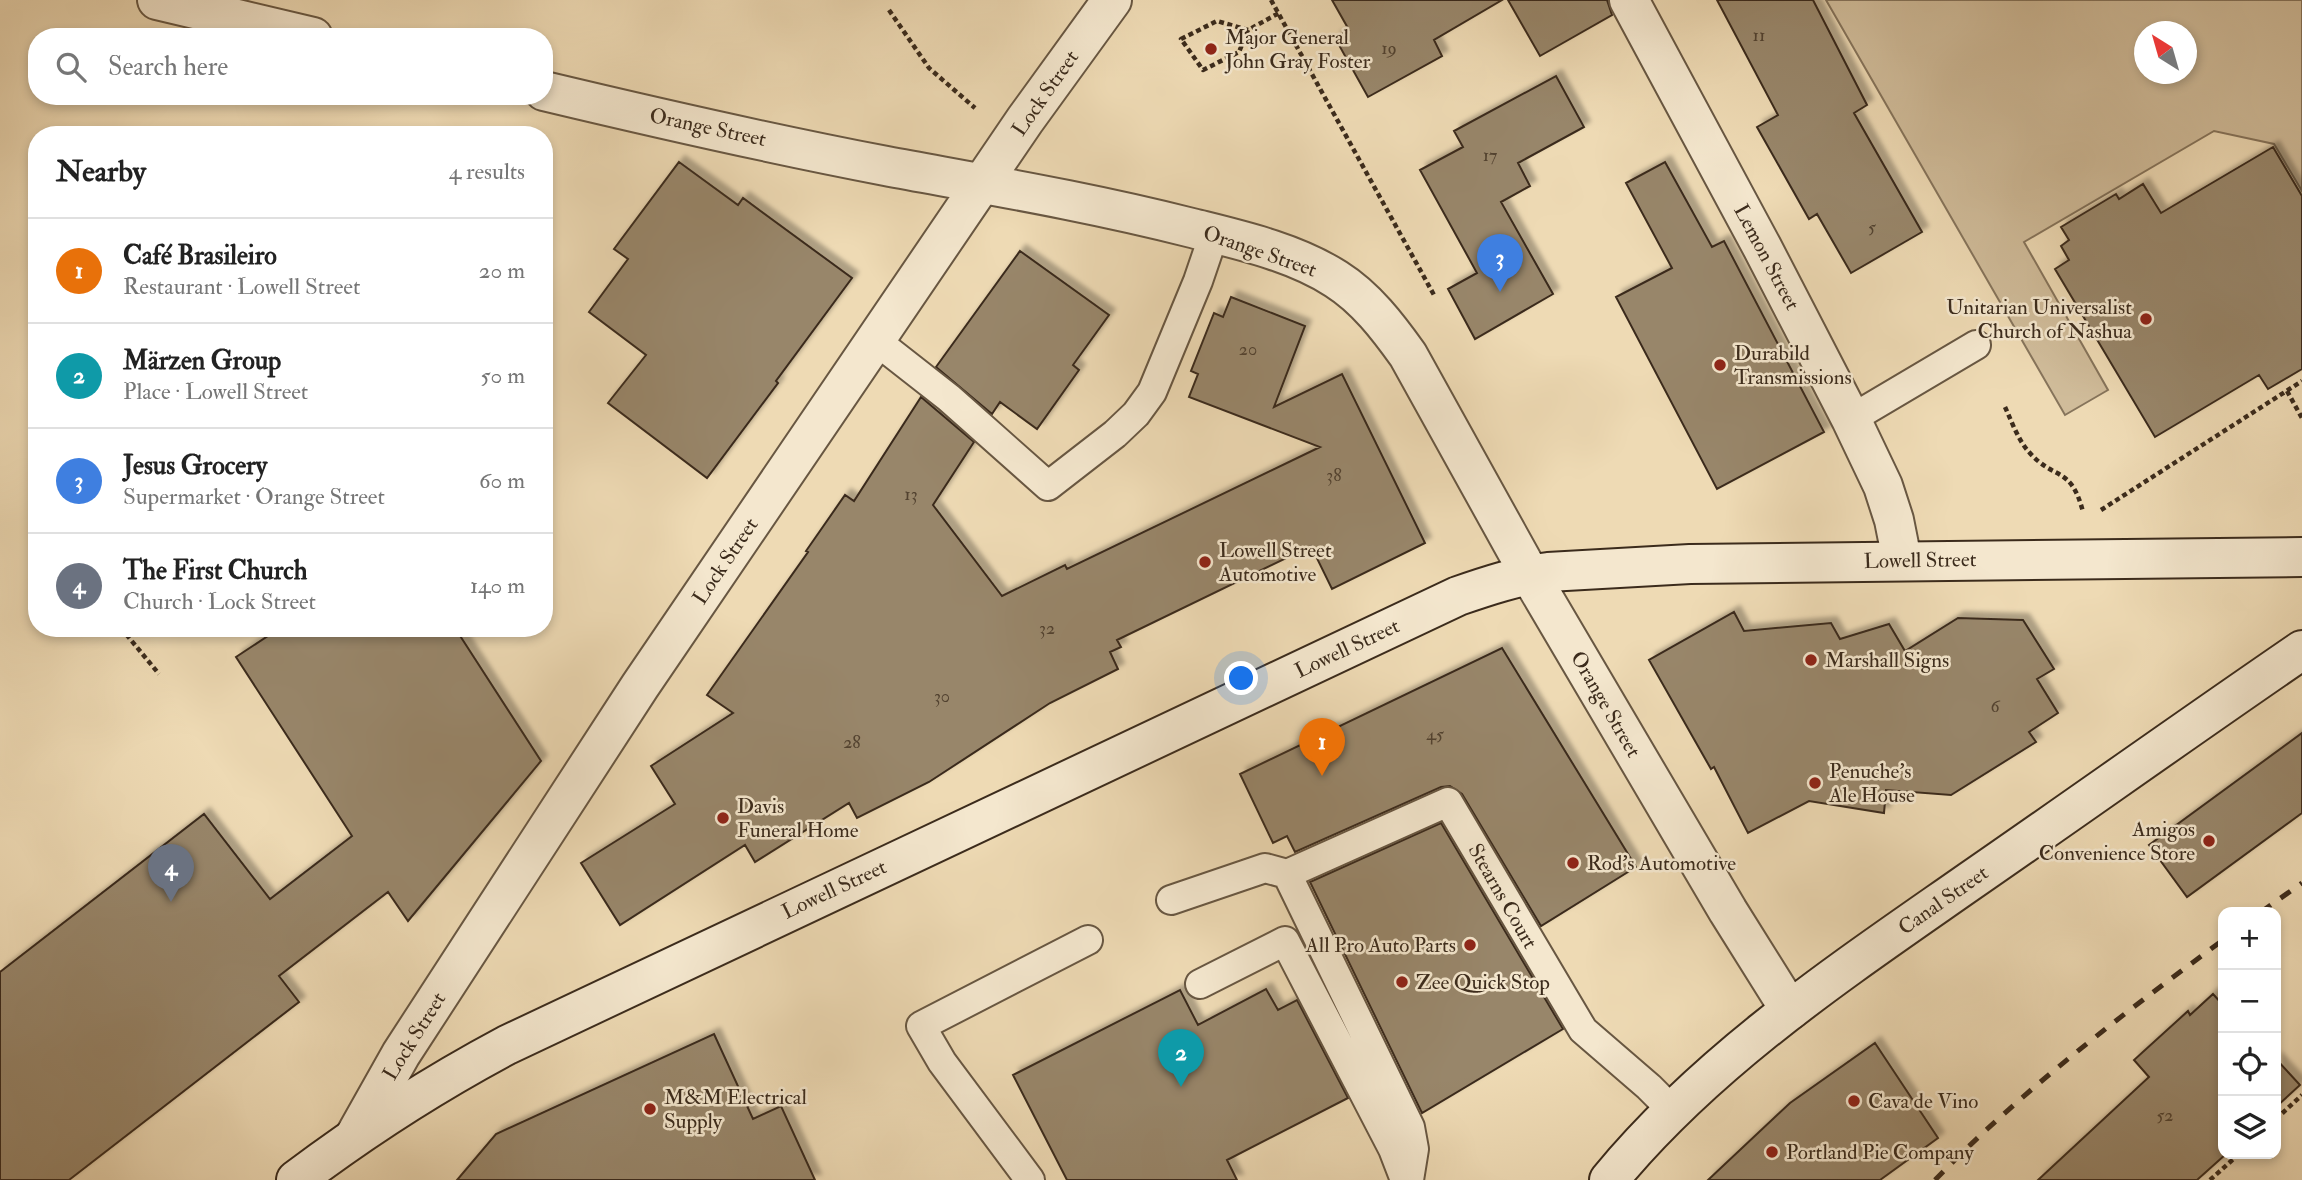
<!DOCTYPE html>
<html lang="en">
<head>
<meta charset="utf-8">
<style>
  body { margin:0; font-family:"IM FELL Double Pica",serif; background:#f2f2f2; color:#222 }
  .controls { position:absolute; right:21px; bottom:21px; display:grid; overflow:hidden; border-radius:14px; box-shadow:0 4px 10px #0003 }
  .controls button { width:63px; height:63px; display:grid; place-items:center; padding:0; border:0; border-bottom:2px solid #e0e0e0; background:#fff; color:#222; font:35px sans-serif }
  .compass { position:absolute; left:2134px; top:21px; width:63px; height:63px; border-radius:50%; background:#fff; box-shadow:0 4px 10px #0003; rotate:323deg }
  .you { position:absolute; left:1242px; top:679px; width:24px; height:24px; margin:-18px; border:5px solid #fff; border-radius:50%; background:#1a73e8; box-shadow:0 0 0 10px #1a73e833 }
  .badge { display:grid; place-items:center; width:46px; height:46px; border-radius:50%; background:#8f2418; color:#fff; font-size:23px; font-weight:700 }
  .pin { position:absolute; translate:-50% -58px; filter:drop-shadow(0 2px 4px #0008) }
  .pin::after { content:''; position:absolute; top:37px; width:24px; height:21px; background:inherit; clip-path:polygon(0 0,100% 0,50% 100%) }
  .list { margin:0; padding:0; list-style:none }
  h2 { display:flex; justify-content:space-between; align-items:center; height:91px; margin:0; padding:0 28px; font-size:30px }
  h2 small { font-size:23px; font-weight:400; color:#767676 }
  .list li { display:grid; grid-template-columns:46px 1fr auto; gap:21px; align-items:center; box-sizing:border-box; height:105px; padding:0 28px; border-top:2px solid #e0e0e0 }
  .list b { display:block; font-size:26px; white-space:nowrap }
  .list p { margin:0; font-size:23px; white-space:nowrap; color:#767676 }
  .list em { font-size:23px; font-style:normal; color:#767676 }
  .icon { flex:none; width:38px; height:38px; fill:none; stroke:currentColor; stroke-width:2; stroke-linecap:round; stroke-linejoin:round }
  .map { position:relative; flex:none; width:2302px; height:1180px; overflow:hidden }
  .search { position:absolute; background:#fff; box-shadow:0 4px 10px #0003; left:28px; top:28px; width:525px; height:77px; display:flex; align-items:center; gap:18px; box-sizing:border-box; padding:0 24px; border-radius:28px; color:#767676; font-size:26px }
  .panel { position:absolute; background:#fff; box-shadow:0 4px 10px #0003; left:28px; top:126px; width:525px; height:511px; border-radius:28px }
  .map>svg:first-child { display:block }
  .green { fill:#d0bc9a; stroke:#86745b; stroke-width:2; fill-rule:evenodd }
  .building { fill:#98866b; stroke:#3b2b1c; stroke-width:2; filter:url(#shadow) }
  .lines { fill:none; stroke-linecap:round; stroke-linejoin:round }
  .lane-casing { stroke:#685742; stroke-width:32 }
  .street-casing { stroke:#685742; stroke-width:42 }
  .secondary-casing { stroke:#3b2b1c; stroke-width:42 }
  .path { stroke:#3b2b1c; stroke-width:4.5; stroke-dasharray:5 3.5; stroke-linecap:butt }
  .lane { stroke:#f4e7ce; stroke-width:28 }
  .street { stroke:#f4e7ce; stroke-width:38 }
  .secondary { stroke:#f4e7ce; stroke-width:38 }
  .rail { stroke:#3b2b1c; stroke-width:5; stroke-dasharray:12 12; stroke-linecap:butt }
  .poi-dot { fill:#8f2418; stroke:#f4e7ce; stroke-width:2.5 }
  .labels { text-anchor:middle; stroke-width:5; stroke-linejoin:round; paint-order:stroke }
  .number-label { font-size:18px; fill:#524230 }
  .poi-label { font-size:21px; fill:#3b2b1c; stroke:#f4e7ce; text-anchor:start }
  .street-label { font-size:21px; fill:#3b2b1c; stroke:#f4e7ce }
</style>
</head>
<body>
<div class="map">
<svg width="2302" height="1180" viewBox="0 0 2302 1180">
  <defs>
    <filter id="shadow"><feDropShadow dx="6" dy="-6" stdDeviation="2" flood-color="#0004"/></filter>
  </defs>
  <rect width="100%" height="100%" fill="#eedab4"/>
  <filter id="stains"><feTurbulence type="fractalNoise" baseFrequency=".00286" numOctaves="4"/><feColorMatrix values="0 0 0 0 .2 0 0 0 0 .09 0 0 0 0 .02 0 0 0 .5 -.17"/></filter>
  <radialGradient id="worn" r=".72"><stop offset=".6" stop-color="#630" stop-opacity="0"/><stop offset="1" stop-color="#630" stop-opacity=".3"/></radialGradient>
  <!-- green -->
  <path class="green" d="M1826,0H2302V191L2274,144L2214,131L2024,242L2108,390L2065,415ZM2144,32H2186V74H2144Z"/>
  <!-- building -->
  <path class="building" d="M1332,0H1502L1434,40L1442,56L1368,97L1335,38L1349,30Z
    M1508,0H1607L1612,15L1540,56Z
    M1717,0H1813L1867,105L1854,113L1922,232L1851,273L1817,214L1809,219L1757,127L1778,115Z
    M1556,76L1584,127L1518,163L1530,186L1501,202L1553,294L1475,339L1448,289L1477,273L1420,170L1463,147L1454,131Z
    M2273,147L2302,196V369L2268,389L2259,375L2155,437L2055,269L2069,260L2061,246L2069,240L2061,227L2116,194L2119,199L2143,184L2161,213Z
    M679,162L738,205L743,198L852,278L776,381L778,383L707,478L608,403L646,355L589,312L628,259L614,249Z
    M1665,162L1712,247L1724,241L1824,432L1717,489L1616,297L1672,268L1626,183Z
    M1020,251L1109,315L1073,365L1079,370L1037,429L1000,402L992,414L936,367Z
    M1231,297L1305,326L1274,407L1342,374L1425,543L1332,589L1311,546L1117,640L1121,647L1110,652L1118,669L1050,703L929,782L857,818L849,803L755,862L745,845L620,925L581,863L675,804L651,766L733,713L707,695L808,552L806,551L845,495L854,501L921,397L974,442L933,505L1002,596L1065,565L1067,569L1320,447L1189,397L1198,374L1191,371L1214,313L1223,317Z
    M1734,612L1744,631L1831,623L1840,639L1889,624L1905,651L1958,618L2023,620L2054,669L2037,679L2058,713L2029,732L2036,742L1951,795L1886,790L1884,813L1809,801L1748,833L1714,767L1711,769L1649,660Z
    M280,628H455L541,761L408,921L388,892L279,976L299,1002L69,1180H0V972L204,814L270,899L352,836L236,657Z
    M1502,648L1636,867L1541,926L1462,794L1450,786L1441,787L1295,852L1287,836L1273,843L1240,774Z
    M2302,733V813L2187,897L2149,845Z
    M1441,823L1563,1029L1422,1113L1310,882Z
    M1266,989L1278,1010L1297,1000L1348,1098L1227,1160L1237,1180H1067L1013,1075L1180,990L1198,1025Z
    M2213,994L2223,1005V1154H2226L2197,1180H2038L2149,1077L2134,1060L2188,1011L2190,1015Z
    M714,1034L753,1119L781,1106L815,1180H457L496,1134Z
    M1875,1043L1938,1138L1880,1180H1708L1790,1103Z
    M2276,1059L2300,1085L2276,1107Z"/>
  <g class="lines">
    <defs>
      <path id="lane" d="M875,340L949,398L1048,486L1115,434L1136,414L1152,392L1198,281L1214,234
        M1851,419L1976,345
        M1171,900L1265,868L1287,874
        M1200,984L1285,941L1393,1149L1405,1180
        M1030,1180L942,1062L921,1026L1088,940
        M1409,1180L1414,1149L1410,1127L1287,874L1448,802L1583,1030L1649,1087L1673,1111"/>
      <path id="street" d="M157,0L313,37
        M1629,0L1762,247L1851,419L1883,486L1894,520L1902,560
        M544,91C657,118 771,144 886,166C988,185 1090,202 1192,228C1240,240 1294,252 1336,279C1366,298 1388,327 1408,355L1530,575L1728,911L1790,1010
        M356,1134L401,1054L640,686L1025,120L1112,0"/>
      <path id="secondary" d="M296,1180C365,1128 430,1086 507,1045L1458,596C1487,586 1517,576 1548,572L1690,564L2302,557
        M1609,1180C1707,1061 1837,974 1963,886C2076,808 2188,728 2302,650"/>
    </defs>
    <!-- lane casing -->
    <use href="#lane" class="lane-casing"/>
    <!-- street casing -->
    <use href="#street" class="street-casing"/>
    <!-- secondary casing -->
    <use href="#secondary" class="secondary-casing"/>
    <!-- path -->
    <path class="path" d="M1271,0L1434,295
      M889,10L929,68L975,108
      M1248,30L1239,52L1203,70L1181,39L1217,21L1248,30L1279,13
      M2287,391L2302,418
      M2005,407C2012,422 2018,440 2029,452C2054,481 2071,465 2083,512
      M2101,510L2302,381
      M121,628L159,674
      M2276,1119L2302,1095
      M2210,1180L2239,1154"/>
    <!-- lane -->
    <use href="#lane" class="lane"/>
    <!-- street -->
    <use href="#street" class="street"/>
    <!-- secondary -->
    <use href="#secondary" class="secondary"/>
    <!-- rail -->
    <path class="rail" d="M2261,912L2302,883
      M1935,1180C2022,1090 2123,1014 2223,940"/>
  </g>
  <!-- markers -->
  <g class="poi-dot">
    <circle cx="1211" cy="49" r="7"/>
    <circle cx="2146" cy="319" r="7"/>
    <circle cx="1720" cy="365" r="7"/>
    <circle cx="1205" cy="562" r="7"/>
    <circle cx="1811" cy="660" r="7"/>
    <circle cx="1815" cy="783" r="7"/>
    <circle cx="723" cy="818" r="7"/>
    <circle cx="2209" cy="841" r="7"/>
    <circle cx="1573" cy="863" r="7"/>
    <circle cx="1470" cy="945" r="7"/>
    <circle cx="1402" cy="982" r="7"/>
    <circle cx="1854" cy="1101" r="7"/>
    <circle cx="650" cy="1109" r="7"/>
    <circle cx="1772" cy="1152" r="7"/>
  </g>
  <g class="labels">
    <!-- number labels -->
    <g class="number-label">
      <text x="1759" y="41">11</text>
      <text x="1389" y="54">19</text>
      <text x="1490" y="161">17</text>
      <text x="1872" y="233">5</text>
      <text x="1248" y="355">20</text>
      <text x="1334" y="481">38</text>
      <text x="911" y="500">13</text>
      <text x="1047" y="634">32</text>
      <text x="942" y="702">30</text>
      <text x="1995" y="712">6</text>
      <text x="1435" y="740">45</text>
      <text x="852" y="748">28</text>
      <text x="2165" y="1121">52</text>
    </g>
    <!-- poi labels -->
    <g class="poi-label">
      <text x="1225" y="44">Major General<tspan x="1225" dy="24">John Gray Foster</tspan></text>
      <text x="2132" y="314" text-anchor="end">Unitarian Universalist<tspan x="2132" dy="24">Church of Nashua</tspan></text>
      <text x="1734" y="360">Durabild<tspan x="1734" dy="24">Transmissions</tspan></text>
      <text x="1219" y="557">Lowell Street<tspan x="1219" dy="24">Automotive</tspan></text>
      <text x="1825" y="667">Marshall Signs</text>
      <text x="1829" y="778">Penuche's<tspan x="1829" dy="24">Ale House</tspan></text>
      <text x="737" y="813">Davis<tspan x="737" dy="24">Funeral Home</tspan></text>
      <text x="2195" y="836" text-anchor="end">Amigos<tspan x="2195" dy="24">Convenience Store</tspan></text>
      <text x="1587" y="870">Rod's Automotive</text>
      <text x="1456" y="952" text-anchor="end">All Pro Auto Parts</text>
      <text x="1416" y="989">Zee Quick Stop</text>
      <text x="664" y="1104">M&amp;M Electrical<tspan x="664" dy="24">Supply</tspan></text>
      <text x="1868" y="1108">Cava de Vino</text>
      <text x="1786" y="1159">Portland Pie Company</text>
    </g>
    <!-- street labels -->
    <g class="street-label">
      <text transform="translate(1045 93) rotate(-55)" y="7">Lock Street</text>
      <text transform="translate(708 127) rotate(12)" y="7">Orange Street</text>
      <text transform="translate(1260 251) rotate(19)" y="7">Orange Street</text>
      <text transform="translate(1767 257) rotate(62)" y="7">Lemon Street</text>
      <text transform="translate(1920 560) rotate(-1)" y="7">Lowell Street</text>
      <text transform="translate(725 561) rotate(-56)" y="7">Lock Street</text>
      <text transform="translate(1347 648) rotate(-25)" y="7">Lowell Street</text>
      <text transform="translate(1606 704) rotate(60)" y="7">Orange Street</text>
      <text transform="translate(834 889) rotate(-25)" y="7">Lowell Street</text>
      <text transform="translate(1503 896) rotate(60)" y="7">Stearns Court</text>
      <text transform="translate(1943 900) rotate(-35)" y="7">Canal Street</text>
      <text transform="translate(414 1036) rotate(-58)" y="7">Lock Street</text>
    </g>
  </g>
  <rect width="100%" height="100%" filter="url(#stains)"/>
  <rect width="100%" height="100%" fill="url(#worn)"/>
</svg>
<div class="controls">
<button>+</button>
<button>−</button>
<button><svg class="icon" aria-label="locate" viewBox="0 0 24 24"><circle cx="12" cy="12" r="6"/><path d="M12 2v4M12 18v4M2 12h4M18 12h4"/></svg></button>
<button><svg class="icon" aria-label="layers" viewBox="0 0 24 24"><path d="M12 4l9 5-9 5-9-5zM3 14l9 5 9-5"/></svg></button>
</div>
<svg class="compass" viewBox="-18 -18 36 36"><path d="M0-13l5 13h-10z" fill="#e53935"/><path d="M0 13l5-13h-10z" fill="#767676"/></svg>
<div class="you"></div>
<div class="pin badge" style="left:1322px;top:776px;background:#e8710a">1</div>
<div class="pin badge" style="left:1181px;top:1087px;background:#0f9aa8">2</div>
<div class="pin badge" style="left:1500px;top:292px;background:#3f7fe0">3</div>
<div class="pin badge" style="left:171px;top:902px;background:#6b7280">4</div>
<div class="search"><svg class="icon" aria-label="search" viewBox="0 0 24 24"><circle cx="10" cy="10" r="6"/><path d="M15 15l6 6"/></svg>Search here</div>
<section class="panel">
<h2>Nearby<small>4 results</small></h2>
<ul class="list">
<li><span class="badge" style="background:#e8710a">1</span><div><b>Café Brasileiro</b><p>Restaurant · Lowell Street</p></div><em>20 m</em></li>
<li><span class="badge" style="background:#0f9aa8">2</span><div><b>Märzen Group</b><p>Place · Lowell Street</p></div><em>50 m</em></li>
<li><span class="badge" style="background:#3f7fe0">3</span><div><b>Jesus Grocery</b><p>Supermarket · Orange Street</p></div><em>60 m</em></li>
<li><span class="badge" style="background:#6b7280">4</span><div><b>The First Church</b><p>Church · Lock Street</p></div><em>140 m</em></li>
</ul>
</section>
</div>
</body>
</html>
